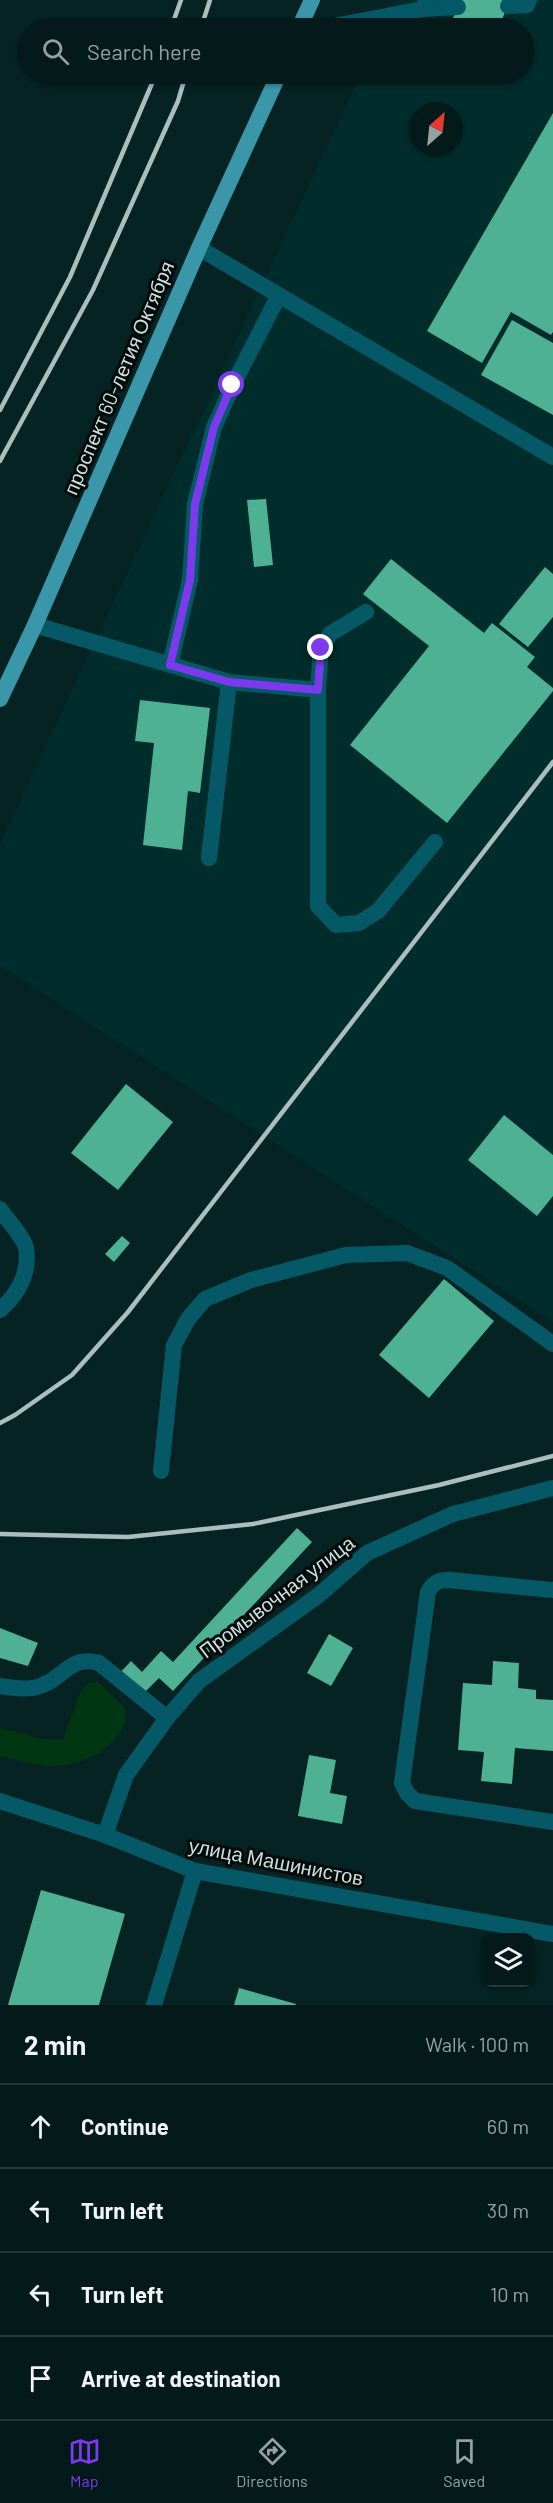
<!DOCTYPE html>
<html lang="en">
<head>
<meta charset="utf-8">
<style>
  body { margin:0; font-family:Barlow,sans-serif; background:#0d2323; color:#f1f3f6 }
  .controls { position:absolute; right:18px; bottom:18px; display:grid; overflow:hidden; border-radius:12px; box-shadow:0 2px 4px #0004 }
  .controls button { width:54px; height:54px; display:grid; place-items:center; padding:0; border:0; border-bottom:2px solid #253839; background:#041a1a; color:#f1f3f6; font:30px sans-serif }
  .compass { position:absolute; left:409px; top:102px; width:54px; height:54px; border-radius:50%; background:#041a1a; box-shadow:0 2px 4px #0004; rotate:27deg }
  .stop { position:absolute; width:18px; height:18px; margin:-14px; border:4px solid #7c3aed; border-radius:50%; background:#fff }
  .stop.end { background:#7c3aed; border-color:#fff; box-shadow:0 2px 6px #0008 }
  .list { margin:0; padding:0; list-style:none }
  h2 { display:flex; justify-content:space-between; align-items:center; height:78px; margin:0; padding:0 24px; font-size:26px }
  h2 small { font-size:20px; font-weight:400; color:#97a1a2 }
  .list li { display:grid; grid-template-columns:39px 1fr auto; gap:18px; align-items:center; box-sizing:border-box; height:84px; padding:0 24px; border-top:2px solid #253839 }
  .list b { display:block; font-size:22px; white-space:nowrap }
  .list em { font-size:20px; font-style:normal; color:#97a1a2 }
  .icon { flex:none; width:33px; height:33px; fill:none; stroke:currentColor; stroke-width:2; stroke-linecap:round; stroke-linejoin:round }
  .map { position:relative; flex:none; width:553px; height:2005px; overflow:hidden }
  .search { position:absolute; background:#041a1a; box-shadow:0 2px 4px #0004; left:18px; right:18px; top:18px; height:66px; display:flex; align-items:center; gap:15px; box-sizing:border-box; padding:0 21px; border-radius:33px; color:#97a1a2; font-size:22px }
  .sheet { height:414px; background:#041a1a }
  nav { display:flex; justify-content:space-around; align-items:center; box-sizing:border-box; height:84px; border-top:2px solid #253839; background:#041a1a; font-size:16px; color:#97a1a2 }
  nav a { display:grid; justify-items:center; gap:3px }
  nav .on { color:#7c3aed }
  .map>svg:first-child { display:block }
  .built { fill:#002c2b; fill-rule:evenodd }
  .green { fill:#003611 }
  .building { fill:#4eb193 }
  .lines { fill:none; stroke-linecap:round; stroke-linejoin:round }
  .service { stroke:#055967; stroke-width:16 }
  .minor { stroke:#055967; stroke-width:16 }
  .tertiary { stroke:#055967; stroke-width:16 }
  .trunk { stroke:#3a97aa; stroke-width:16 }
  .rail { stroke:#abbebd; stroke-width:4.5 }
  .route { stroke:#7c3aed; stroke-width:8 }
  .labels { text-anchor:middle; stroke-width:6; stroke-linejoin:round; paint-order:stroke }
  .street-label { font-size:20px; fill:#cfdfde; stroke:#020a0a }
</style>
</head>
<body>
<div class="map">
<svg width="553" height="2005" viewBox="0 0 553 2005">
  <rect width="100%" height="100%" fill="#052323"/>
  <!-- built -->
  <path class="built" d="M395,0H553V1322L0,966V844L361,74H524V28H382ZM418,111H454V147H418Z"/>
  <!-- green -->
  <path class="green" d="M98,1682L126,1709C128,1745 83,1767 51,1766C33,1765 17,1760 0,1756V1728L46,1740L63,1739L80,1693L88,1683Z"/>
  <!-- building -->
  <path class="building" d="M461,0H510L501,22H507V28H436V26L450,25Z
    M553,113V332L551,335L511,312L482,363L427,331Z
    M512,320L553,343V415L481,375Z
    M266,499L273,565L254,567L247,500Z
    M391,559L484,633L492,623L535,657L527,667L553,688V691L447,823L350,745L429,646L363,594Z
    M545,567L553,574V617L528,647L499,624Z
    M140,700L210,708L200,793L188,791L182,850L143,845L154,743L135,741Z
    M126,1084L173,1122L118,1190L71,1153Z
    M504,1115L553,1155V1196L537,1216L468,1160Z
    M122,1236L130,1243L114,1262L105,1254Z
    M444,1279L494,1321L429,1398L379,1355Z
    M297,1528L312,1542L173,1691L159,1678L142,1695L119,1674L131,1661L142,1672L161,1651L173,1662Z
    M0,1628L38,1643L28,1666L0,1658Z
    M329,1634L353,1648L331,1686L307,1673Z
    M493,1661L519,1663L518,1688L536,1690V1699L553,1700V1751L515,1748L512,1784L481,1781L484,1752L458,1750L463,1683L492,1685Z
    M309,1755L336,1760L330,1793L347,1796L342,1824L298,1816Z
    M41,1890L125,1914L99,2005H8Z
    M239,1988L296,2004V2005H234Z"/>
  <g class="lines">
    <!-- service -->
    <path class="service" d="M508,6L527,5L529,0
      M423,9L458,7
      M323,28L423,9L427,0
      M199,248L553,457
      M366,612L330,634L321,648L318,690V906L336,925L359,923L378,911L435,842
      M35,625L229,682L318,690
      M170,665L190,580L195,504L214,427L233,385L279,295
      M209,858L229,682
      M0,1209C6,1218 24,1238 26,1248C30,1273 18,1294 0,1310
      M161,1471L174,1345L188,1319L205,1299L251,1280L346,1255L407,1253L447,1268L553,1344
      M553,1590L449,1580C438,1580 434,1582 428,1592L402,1783L407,1793L415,1801L553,1822
      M0,1686C14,1688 30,1691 43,1685C65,1676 71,1655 99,1663L167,1718"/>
    <!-- minor -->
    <path class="minor" d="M105,1835L195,1871L553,1934
      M154,2005L195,1871"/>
    <!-- tertiary -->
    <path class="tertiary" d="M0,1801L105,1835L126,1775L167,1718L199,1681L319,1595L367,1553L453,1514L553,1488"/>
    <!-- trunk -->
    <path class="trunk" d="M299,28L312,0
      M0,699L35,625L199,248L279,74"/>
    <!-- rail -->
    <path class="rail" d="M171,28L181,0
      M201,28L210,0
      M0,410L70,277L156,74
      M0,461L93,290L178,101L186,74
      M0,1423L15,1415L72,1375L128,1312L553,762
      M0,1534L128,1537L253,1524L439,1485L553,1456"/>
  </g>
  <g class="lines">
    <!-- route -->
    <path class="route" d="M232,385L214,427L195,504L190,580L170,665L229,682L318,690L321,648"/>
  </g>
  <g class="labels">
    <!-- street labels -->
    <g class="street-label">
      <text transform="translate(119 378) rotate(-67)" y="7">проспект 60-летия Октября</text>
      <text transform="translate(277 1597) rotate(-37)" y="7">Промывочная улица</text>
      <text transform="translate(276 1862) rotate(11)" y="7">улица Машинистов</text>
    </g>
  </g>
</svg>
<div class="controls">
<button><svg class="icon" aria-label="layers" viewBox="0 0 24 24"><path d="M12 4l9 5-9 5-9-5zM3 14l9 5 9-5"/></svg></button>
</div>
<svg class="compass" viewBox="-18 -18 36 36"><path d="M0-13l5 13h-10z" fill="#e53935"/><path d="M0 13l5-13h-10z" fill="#97a1a2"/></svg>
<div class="stop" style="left:232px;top:385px"></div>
<div class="stop end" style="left:321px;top:648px"></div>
<div class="search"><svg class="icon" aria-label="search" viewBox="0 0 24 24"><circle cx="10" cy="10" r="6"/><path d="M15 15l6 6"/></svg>Search here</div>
</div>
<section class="sheet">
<h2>2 min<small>Walk · 100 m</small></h2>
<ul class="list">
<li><svg class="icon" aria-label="ahead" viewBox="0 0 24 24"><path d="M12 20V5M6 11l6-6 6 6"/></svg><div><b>Continue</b></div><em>60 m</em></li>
<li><svg class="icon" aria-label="left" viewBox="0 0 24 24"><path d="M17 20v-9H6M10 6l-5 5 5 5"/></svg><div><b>Turn left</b></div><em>30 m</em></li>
<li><svg class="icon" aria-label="left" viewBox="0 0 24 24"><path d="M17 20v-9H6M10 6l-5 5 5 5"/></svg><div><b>Turn left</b></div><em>10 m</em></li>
<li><svg class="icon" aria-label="arrive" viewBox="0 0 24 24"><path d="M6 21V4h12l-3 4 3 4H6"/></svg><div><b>Arrive at destination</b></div></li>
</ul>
</section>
<nav>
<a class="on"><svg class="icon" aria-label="map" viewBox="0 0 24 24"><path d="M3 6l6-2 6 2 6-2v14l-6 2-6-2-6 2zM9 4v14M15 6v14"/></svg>Map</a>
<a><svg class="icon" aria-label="directions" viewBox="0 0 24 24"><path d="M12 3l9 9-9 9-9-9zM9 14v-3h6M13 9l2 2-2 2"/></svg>Directions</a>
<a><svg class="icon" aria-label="saved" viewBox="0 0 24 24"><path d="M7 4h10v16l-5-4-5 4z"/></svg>Saved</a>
</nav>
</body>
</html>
